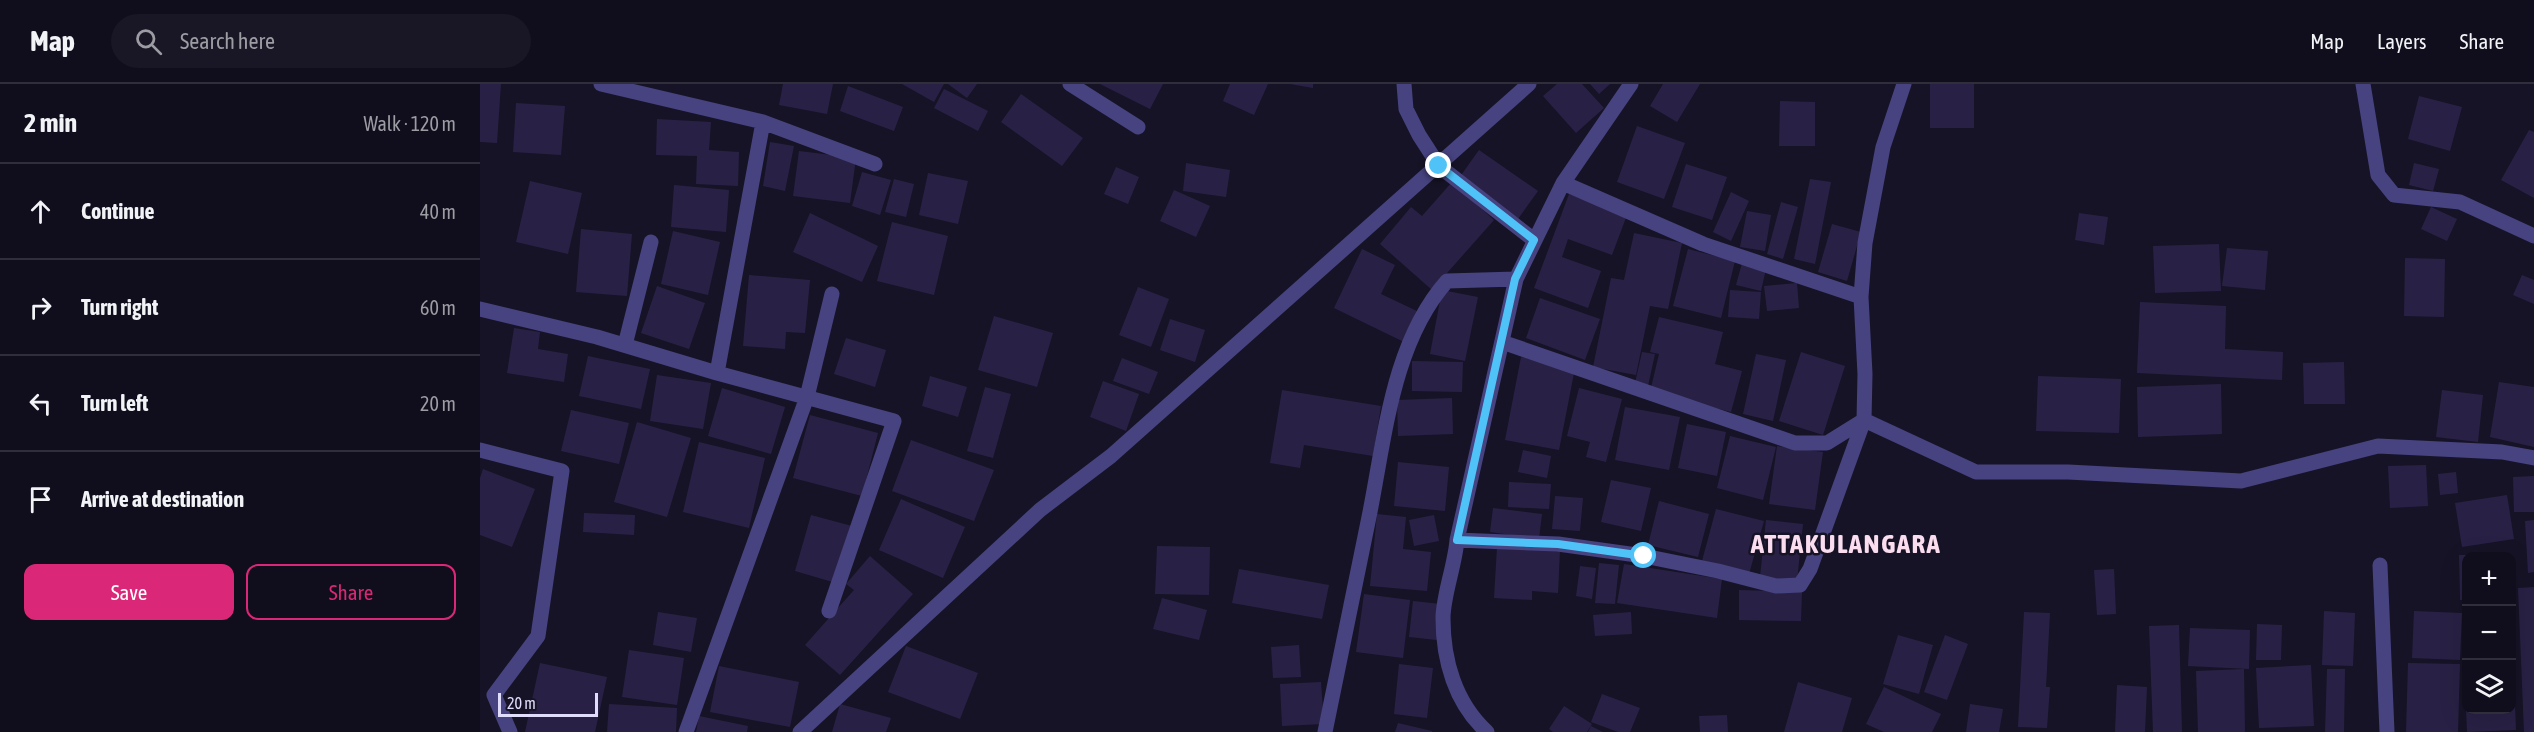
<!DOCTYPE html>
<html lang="en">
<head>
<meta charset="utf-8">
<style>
  body { margin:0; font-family:"Asap Condensed",sans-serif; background:#191725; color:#f1f3f6 }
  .controls { position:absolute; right:18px; bottom:18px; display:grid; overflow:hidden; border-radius:12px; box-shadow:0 6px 24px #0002 }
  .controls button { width:54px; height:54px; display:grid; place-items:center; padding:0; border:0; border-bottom:2px solid #302e3b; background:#100e1c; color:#f1f3f6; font:30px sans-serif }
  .scale { position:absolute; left:18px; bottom:15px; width:100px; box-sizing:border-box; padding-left:6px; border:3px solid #e0dcfb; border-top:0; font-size:16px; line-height:21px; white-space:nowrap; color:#e0dcfb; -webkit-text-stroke:4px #161326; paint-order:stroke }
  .stop { position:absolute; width:18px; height:18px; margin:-14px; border:4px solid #4fc3f7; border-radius:50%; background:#fff }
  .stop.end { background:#4fc3f7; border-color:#fff; box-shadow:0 2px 6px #0008 }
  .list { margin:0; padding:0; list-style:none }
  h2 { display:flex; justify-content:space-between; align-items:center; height:78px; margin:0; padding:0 24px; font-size:26px }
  h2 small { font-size:20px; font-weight:400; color:#9c9ca3 }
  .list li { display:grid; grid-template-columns:39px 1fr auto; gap:18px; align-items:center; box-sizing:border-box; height:96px; padding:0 24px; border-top:2px solid #302e3b }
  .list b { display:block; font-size:22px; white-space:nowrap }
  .list em { font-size:20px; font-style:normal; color:#9c9ca3 }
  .actions { display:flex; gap:12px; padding:18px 24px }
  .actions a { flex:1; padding:14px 0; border:2px solid #db2777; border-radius:12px; text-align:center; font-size:21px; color:#db2777 }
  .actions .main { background:#db2777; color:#fff }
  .icon { flex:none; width:33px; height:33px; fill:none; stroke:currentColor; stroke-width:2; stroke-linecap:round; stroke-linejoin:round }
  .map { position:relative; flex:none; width:2054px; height:648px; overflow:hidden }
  header { display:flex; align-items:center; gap:36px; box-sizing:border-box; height:84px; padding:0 30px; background:#100e1c; border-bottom:2px solid #302e3b }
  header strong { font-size:28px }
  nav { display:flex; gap:33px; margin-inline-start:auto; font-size:21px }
  .search { width:420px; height:54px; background:#191725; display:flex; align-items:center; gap:15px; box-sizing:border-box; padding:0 21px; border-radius:33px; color:#9c9ca3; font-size:22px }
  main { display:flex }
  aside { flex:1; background:#100e1c }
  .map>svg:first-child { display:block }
  .building { fill:#292145 }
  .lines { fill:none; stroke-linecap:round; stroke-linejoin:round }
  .service { stroke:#464380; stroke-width:15 }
  .minor { stroke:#464380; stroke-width:15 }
  .route { stroke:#4fc3f7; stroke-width:8 }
  .labels { text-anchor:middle; stroke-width:5; stroke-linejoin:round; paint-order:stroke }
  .district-label { font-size:27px; font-weight:bold; letter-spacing:1.5px; fill:#fbddf0; stroke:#161326 }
</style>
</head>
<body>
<header>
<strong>Map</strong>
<div class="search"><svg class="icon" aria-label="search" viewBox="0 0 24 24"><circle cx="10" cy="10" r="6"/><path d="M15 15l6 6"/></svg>Search here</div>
<nav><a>Map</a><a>Layers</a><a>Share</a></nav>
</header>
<main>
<aside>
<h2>2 min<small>Walk · 120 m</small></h2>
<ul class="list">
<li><svg class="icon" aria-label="ahead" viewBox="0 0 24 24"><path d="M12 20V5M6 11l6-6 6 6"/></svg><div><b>Continue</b></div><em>40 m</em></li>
<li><svg class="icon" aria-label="right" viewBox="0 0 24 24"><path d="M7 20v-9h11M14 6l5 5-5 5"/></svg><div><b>Turn right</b></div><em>60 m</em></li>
<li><svg class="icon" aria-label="left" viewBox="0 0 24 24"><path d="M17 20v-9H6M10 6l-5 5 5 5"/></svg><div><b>Turn left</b></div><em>20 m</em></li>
<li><svg class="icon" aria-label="arrive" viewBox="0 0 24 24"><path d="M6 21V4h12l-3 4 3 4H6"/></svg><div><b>Arrive at destination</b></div></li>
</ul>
<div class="actions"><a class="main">Save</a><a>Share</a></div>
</aside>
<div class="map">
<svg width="2054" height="648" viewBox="0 0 2054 648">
  <rect width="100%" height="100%" fill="#161326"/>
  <!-- building -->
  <path class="building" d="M0,0H21L17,59L0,58Z
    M303,0H353L347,30L299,21Z
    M422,0H464L454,18Z
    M468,0H497L487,14Z
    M620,0H683L670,25Z
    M750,0H788L774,31L743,17Z
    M810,0H833V4Z
    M1077,0H1102L1124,24L1096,49L1063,12Z
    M1110,0H1130L1119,10Z
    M1183,0H1220L1197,38L1170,22Z
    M1450,0H1494V44H1450Z
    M368,2L423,23L414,47L360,27Z
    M464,5L508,27L498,47L454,24Z
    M541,10L603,54L582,82L521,38Z
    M1939,12L1982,23L1970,67L1928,55Z
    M1300,17L1335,18V62H1299Z
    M36,19L85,22L81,71L33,68Z
    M177,35L231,38L229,66L259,68L258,102L216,100L217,72L176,71Z
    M1157,42L1205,59L1184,115L1137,98Z
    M2049,46L2054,48V114L2021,96Z
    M290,58L314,62L305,107L283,102Z
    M999,66L1058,107L1038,135L979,94Z
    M319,67L376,74L370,119L313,112Z
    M706,79L750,86L746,113L703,107Z
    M1934,79L1959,85L1953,107L1929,101Z
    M1206,80L1247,93L1232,136L1192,123Z
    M636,83L659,93L648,120L624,110Z
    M382,88L411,96L400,131L372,122Z
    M448,89L488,97L478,140L439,131Z
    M414,95L434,100L426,133L405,128Z
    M1330,95L1351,98L1335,180L1314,175Z
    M50,97L102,109L88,170L36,158Z
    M972,98L1014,136L952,206L900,160L931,123L942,132Z
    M194,101L249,106L246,148L191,143Z
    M694,106L730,122L716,153L680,137Z
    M1251,108L1269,117L1251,157L1233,148Z
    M1089,110L1147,131L1132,171L1088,155L1082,173L1121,187L1108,224L1054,204Z
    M1301,118L1318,123L1303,175L1287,170Z
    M1951,123L1977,135L1967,157L1941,145Z
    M1267,127L1291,131L1285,167L1260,163Z
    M330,129L398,162L382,198L313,168Z
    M1599,129L1628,133L1624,161L1595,156Z
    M412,138L468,152L454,211L397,197Z
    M1352,140L1381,148L1367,197L1338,188Z
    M101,145L152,150L147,212L96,208Z
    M193,147L240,158L228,211L181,200Z
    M1154,149L1202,159L1188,225L1170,222L1156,291L1113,283L1131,194L1144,196Z
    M1739,160L1741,207L1675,209L1673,162Z
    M1747,164L1788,167L1785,206L1742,202Z
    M882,165L915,181L901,210L939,228L924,258L854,224Z
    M1208,165L1255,177L1241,234L1193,222Z
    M1925,174L1965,175L1964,233L1924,232Z
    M1262,179L1286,185L1281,207L1256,201Z
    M269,191L330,196L325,249L306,248L305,265L263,262Z
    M2042,191L2054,196V220L2033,211Z
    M1317,199L1319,224L1287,227L1284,202Z
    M177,202L225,219L209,265L161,249Z
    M658,203L689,215L671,263L639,251Z
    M962,206L998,213L985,277L950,270Z
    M1250,206L1281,208L1279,235L1248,233Z
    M1060,214L1120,235L1105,276L1046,254Z
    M1660,218L1746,222L1745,265L1803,268L1802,296L1657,289Z
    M514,232L573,249L557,303L498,286Z
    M1179,233L1243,248L1235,280L1262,287L1251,328L1170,308L1179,270L1170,268Z
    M690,235L725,246L715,278L680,266Z
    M34,244L60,248L58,265L88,270L84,298L27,289Z
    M366,254L406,266L395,303L354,290Z
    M1162,268L1175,270L1168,302L1155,299Z
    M1321,268L1365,282L1343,351L1299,337Z
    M1276,270L1306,276L1293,337L1263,330Z
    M108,272L170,285L161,325L99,312Z
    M1041,273L1095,284L1079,366L1025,356Z
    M642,274L678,288L669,310L633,297Z
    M932,277L983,278L982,308L932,307Z
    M1864,278L1865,320H1824L1823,279Z
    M177,291L231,299L223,345L170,337Z
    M450,292L487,303L478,333L442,322Z
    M1558,292L1641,295L1639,349L1556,347Z
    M623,297L659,310L646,347L610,333Z
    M2019,298L2054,303V363L2010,353Z
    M1741,300L1742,350L1658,353L1657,303Z
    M505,303L531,310L513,374L487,367Z
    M242,304L305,323L291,370L228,352Z
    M1099,304L1142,315L1126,378L1106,373L1110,358L1087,352Z
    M802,306L901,322L893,372L824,361L820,384L790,379Z
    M1962,306L2003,311L1998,358L1956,353Z
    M972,314L973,350L918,352L917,316Z
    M1145,323L1200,333L1189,386L1135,376Z
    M91,326L149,339L139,380L81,367Z
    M330,331L398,349L382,412L313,394Z
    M157,338L211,354L187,433L134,418Z
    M1207,340L1246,348L1237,392L1198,384Z
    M1250,352L1296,363L1283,416L1237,404Z
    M431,356L514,386L494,437L412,407Z
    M219,358L285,374L269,444L203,428Z
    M1297,362L1343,368L1335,426L1289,420Z
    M1043,366L1071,372L1067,394L1038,388Z
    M918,378L969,383L965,427L914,422Z
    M1946,381L1948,422L1910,424L1908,382Z
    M3,385L55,405L32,463L0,451V394Z
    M1976,388L1978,409L1960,411L1958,390Z
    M2054,392V428H2034L2033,393Z
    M1131,396L1171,404L1161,447L1121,438Z
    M1029,398L1071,400L1069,425L1028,423Z
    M2027,411L2034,455L1982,463L1975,419Z
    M1075,412L1103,414L1100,447L1072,445Z
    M421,415L485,443L463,494L399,466Z
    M1179,417L1229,430L1218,473L1168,461Z
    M1013,424L1062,430L1059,455L1010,448Z
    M1236,425L1284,437L1269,490L1222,477Z
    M104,429L155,431L154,451L103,448Z
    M897,430L926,433L923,465L951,468L947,507L890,502Z
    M331,431L372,442L356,499L315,487Z
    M954,431L959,457L934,462L929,436Z
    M1286,436L1323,440L1317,497L1280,493Z
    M2054,436V488L2048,489L2045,437Z
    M677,462L730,463L729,511L675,510Z
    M1017,463L1080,466L1078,509L1052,507V516L1014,514Z
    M2029,470L2030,472H2000V471Z
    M1979,471H1986V516H1980Z
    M390,472L433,510L360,591L325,561L374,506L366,500Z
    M1119,479L1139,481L1135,520L1115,519Z
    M1144,480L1242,495L1237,534L1137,519Z
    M1100,482L1116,484L1112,515L1096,512Z
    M759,485L849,501L842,535L752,519Z
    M1634,485L1636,530L1617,531L1614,486Z
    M2054,503V648H2044L2038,504Z
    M1259,506L1322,508L1321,537L1259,536Z
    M884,510L930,516L923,574L876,568Z
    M682,514L727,526L719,556L673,545Z
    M933,517L961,520L957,556L929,553Z
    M1844,527L1875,529L1873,582L1842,581Z
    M1934,527L1982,529L1980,576L1932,574Z
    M178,528L217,534L211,568L173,561Z
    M1151,528L1152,550L1115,552L1113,531Z
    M1544,528L1570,529L1566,603H1570L1567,644L1538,643Z
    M1777,540L1802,541L1801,576H1776Z
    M1699,541L1702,648H1673L1669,542Z
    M1710,544L1770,546L1769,585L1708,582Z
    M1418,551L1453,561L1439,610L1403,600Z
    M1465,551L1488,560L1467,616L1444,608Z
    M1984,555H1986V573H1985Z
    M819,561L821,593L793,594L791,563Z
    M426,562L498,589L480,635L408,608Z
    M149,566L204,574L197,621L142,613Z
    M2032,571H2033L2036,646L1987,648L1986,626H2032Z
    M60,579L127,593L115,648H45Z
    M1928,579L1980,580L1978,648H1926Z
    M919,580L953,584L947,634L914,630Z
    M1831,581L1834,642L1779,644L1776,584Z
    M239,582L319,598L310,643L230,628Z
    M1764,585L1765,648H1718L1716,587Z
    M1847,585H1865L1864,648H1845Z
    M841,598L844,640L802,642L800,600Z
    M1318,598L1372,614L1362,648H1304Z
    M1637,601L1667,603L1665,648H1635Z
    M1404,603L1461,630L1452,648H1404L1386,640Z
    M1122,610L1160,624L1150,648H1138L1111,638Z
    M129,620L197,624L196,648H127Z
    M360,620L411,634L406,648H352Z
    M1490,620L1523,625L1519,648H1486Z
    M1084,622L1112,640L1107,648H1073L1069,645Z
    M1247,631L1248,648H1220L1219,632Z
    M219,632L268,642L267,648H216Z
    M918,639L952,647V648H915Z
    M1111,642L1123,648H1108Z"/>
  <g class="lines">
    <!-- service -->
    <path class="service" d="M327,313L352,210"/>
    <!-- minor -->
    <path class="minor" d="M121,0L283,38
      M590,0L658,43
      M924,0L926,25L939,51L959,82L1054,156
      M1883,0L1898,91L1914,111L1980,118L2054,152
      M1083,99L1223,160L1381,213
      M0,225L117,253L237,289L414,337L349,527
      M1022,258L1315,359H1347L1384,336L1496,388H1588L1761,397L1898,362L2022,368L2054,374
      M145,261L171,158
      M237,289L283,38L395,80
      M0,366L82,387L58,552L14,611L30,648
      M977,456L1078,460L1164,472L1238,487L1296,502L1320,501L1330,485L1384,336L1385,290L1381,213L1385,159L1403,63L1424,0
      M1900,481L1907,648
      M206,648L327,313
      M320,648L560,426L631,372L1049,0
      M845,648C860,576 874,504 889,433C905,354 912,259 967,197L1036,195
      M1007,648C975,619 963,576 963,534C963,512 975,481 977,456L1036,195L1083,99L1151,0"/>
  </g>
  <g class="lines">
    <!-- route -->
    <path class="route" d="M959,82L1054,156L1035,195L977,456L1078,460L1164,472"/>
  </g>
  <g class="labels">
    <!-- district labels -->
    <g class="district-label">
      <text x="1366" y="469">ATTAKULANGARA</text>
    </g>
  </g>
</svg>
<div class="controls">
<button>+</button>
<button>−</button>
<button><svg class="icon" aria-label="layers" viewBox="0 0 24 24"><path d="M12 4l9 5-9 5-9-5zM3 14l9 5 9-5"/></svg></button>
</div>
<div class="scale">20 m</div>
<div class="stop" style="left:1164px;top:472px"></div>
<div class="stop end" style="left:959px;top:82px"></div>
</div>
</main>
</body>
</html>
